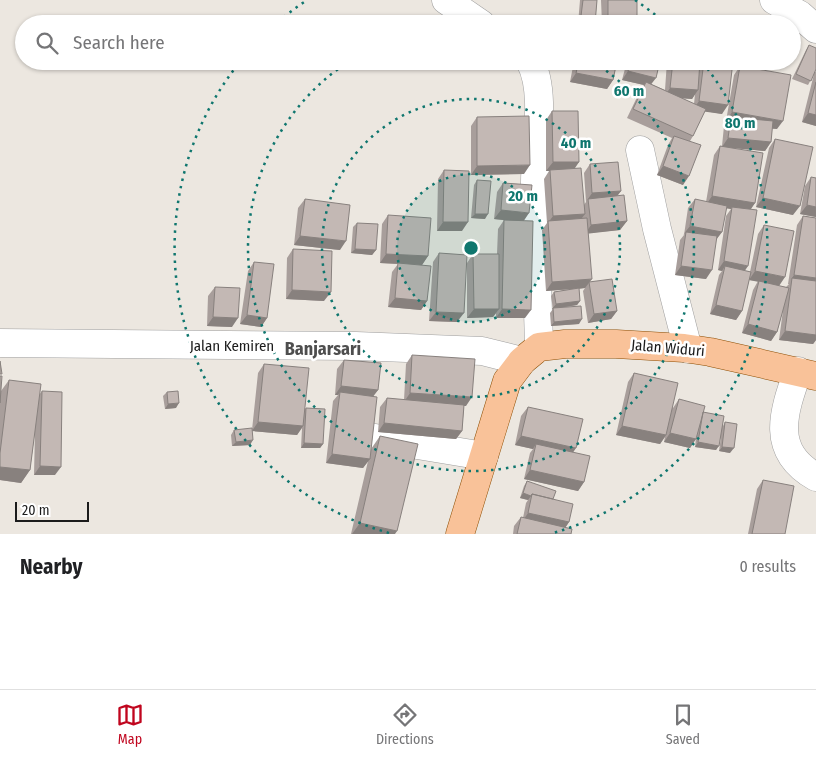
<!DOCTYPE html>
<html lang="en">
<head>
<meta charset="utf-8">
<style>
  body { margin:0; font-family:"Fira Sans Condensed",sans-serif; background:#f2f2f2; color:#202124 }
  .scale { position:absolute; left:15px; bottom:12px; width:74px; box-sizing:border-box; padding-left:5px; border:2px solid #1b1b1b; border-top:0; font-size:14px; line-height:18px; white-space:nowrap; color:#1b1b1b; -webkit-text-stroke:4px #fff; paint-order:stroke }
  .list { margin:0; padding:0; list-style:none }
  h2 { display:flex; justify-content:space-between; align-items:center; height:65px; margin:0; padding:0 20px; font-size:21px }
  h2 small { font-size:16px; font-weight:400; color:#757577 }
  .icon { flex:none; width:28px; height:28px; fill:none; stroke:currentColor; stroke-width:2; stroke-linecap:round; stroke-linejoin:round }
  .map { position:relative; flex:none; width:816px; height:534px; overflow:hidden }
  .search { position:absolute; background:#fff; box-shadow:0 1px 4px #0004; left:15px; right:15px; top:15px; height:55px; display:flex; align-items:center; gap:12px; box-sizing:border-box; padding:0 18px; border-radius:28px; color:#757577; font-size:19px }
  .sheet { height:155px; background:#fff }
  nav { display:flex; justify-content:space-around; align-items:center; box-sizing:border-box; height:70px; border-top:1px solid #e0e0e0; background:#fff; font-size:14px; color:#757577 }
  nav a { display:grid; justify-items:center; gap:2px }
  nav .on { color:#c0051e }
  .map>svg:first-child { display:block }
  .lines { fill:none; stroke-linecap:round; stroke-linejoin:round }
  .minor-casing { stroke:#9f9f9f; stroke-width:29 }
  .major-casing { stroke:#8d4e04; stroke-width:29 }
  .minor { stroke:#fff; stroke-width:28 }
  .major { stroke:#f9c299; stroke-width:28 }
  .wall { fill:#a89e9b; fill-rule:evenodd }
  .shaded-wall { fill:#88817e }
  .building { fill:#c3b8b4; stroke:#88817e }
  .ring { fill:none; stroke:#0f766e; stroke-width:2.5; stroke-dasharray:2.5 5 }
  .labels { text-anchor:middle; stroke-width:5; stroke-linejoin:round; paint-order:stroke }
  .street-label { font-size:15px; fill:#1b1b1b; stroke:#fff }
  .quarter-label { font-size:18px; font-weight:bold; fill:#4e4e4e; stroke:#fff }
  .centre { fill:#0f766e; stroke:#fff; stroke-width:2.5 }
  .ring-label { font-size:15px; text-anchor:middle; font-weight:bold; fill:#0f766e; stroke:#fff; stroke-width:5; stroke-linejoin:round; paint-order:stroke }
</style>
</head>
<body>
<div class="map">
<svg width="816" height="534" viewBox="0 0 816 534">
  <rect width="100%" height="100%" fill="#ece7e0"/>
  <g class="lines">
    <defs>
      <path id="minor" d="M446,0L481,24
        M774,0L800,15L816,29
        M530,61C547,92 535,148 535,182C534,237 538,292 539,347
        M640,150L657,229L688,349
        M0,343L356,346L482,351L522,361
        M798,371C783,413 770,451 816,477
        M369,437L484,456"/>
      <path id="major" d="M460,534L507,381L522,361L539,347L565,344H616L684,348L710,352L816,376"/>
    </defs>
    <!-- minor casing -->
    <use href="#minor" class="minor-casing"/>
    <!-- major casing -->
    <use href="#major" class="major-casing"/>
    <!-- minor -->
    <use href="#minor" class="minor"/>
    <!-- major -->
    <use href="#major" class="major"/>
  </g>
  <!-- wall -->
  <path class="wall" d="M580,0H597L595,24H578Z
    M601,0H637V17L632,24H602Z
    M809,45L814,73L816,71V126L802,122L814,74L808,85L792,79L806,50Z
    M574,61H617L613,80L607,89L570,82Z
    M627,61H660L651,84L665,90L667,61H733L722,114L705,111L693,136L690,141L683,185L657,175L668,145L672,138L627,118L640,91L644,85L622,80ZM695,94L694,104L682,98L692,99Z
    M740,66L777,129H772L771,142L765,151L735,148L755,203L750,209L744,271L750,272L758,234L764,225L779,286L786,287L789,284H788L797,225L803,216L816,218V340L813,344L779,340L783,310L777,332L771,341L742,333L753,290L758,281L749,280L742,311L736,320L710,314L719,275L722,271L718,270L726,216L731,209L726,208L722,232L716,240L706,279L675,275L680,240L684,235L688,208L695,199L706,202L714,155L720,146H722L724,126L727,121H726L734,75Z
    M552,111L579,162L574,168L584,205L586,202L584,173L590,164L621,191L617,196L627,221L620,230L588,233L589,282L617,311L611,319L588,323L583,291L585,288L579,289L580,301L577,305L561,308L579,324L551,326L550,313L553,309L551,296L554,292L572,289L546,291L542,230L547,223L544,179L549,171H546V120Z
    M477,117L524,174L471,175V126Z
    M775,139L793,215L756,207L769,148Z
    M444,170L462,231H437L438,179Z
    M811,177L816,178V217L800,214L805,186Z
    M477,180L485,219L471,218L474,185Z
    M503,183L524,220L525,318H496V313L493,317L467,318V263L473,254H497L498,229L504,220L494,219L497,192Z
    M305,199L340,250L294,245L298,208Z
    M388,215L428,256L422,265L427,301L421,310L388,307L392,272L398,264L380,263L382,224Z
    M357,223L376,250L372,255L351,253L353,227Z
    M293,249L324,301L286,299L287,258Z
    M439,253L457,322L429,321L433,262Z
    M254,262L267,318L261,327L240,324L248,271Z
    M215,287L232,327L207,326L208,296Z
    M412,355L466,406H464L462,431L456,439L378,432L380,407L387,398L404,400L406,364Z
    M344,360L378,390L373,396L371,449L380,436L395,534H351L368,461L363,468L326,463L333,401L338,395H335L337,369Z
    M264,364L305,409L306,408L323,444L320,448H301L302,428L297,435L252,431L250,445L232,446L231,435L234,430H252L258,373Z
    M634,373L673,408L679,399L723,426L725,422L730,453L719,451L721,437L716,450L695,447L696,438L690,448L664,442L665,437L660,444L616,435L628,382Z
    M0,376L1,391L9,380L39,395L42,391L55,475H34L35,431L30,470L21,483L0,480Z
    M167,392L176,408L165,409L163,396Z
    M528,407L573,452L584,482L578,491L524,479L530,453L533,449L515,445L521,416Z
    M763,480L785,534H748L757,489Z
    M527,481L553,499L569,522L565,528L571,534H513L514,526L521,517L523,518L526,503L528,500L520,498L524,486Z"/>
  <!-- shaded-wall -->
  <path class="shaded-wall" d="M637,17L632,24H604L608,18Z
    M628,71L656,78L649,87L646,82L644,85L622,80Z
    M576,73L613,80L607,89L570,82Z
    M670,88L698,90L692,99L664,97Z
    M699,101L728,105L722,114L693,110Z
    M732,112L783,121L777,129L730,122L731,117L727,121H726Z
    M808,113L816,115V126L802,122Z
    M728,138L771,142L765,151L722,147Z
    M553,162H579L573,171H546Z
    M530,165L524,174L471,175L477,166Z
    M663,166L689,176L683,185L657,175Z
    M621,191L614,200L588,199L592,193Z
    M712,196L755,203L749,212L732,207L731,209L706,205Z
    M763,198L800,206L793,215L756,207Z
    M807,205L816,207V217L800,214Z
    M501,210L529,213L523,222L494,219Z
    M475,214H488L485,219L471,218Z
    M585,214L578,223H548L553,216Z
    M627,221L620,230L585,234L591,225Z
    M443,222H468L462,231H437Z
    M690,226L722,232L715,241L686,232L683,235Z
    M300,236L346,241L340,250L294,245Z
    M355,249L376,250L372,255L351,253Z
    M386,254L428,256L422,265L380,263Z
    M724,261L748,266L742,275L725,266L722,271L718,270Z
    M681,266L712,270L706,279L675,275Z
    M755,271L785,277L779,286L749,280Z
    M794,275L816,278V288L792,278L788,284Z
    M592,279L585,288L546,291L552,282Z
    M292,290L331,292L324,301L286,299Z
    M395,298L427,301L421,310L388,307Z
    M580,301L577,305L552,309L556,304Z
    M716,305L742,311L736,320L710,314Z
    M474,309H499L493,317L467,318Z
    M502,309L531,310L525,318H496Z
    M617,311L611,319L588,323L594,314Z
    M436,312L464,313L457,322L429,321Z
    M247,315L267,318L261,327L240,324Z
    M213,317L238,318L232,327L207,326Z
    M582,319L579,324L551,326L554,322Z
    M748,324L777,332L771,341L742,333Z
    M785,331L816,335V340L813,344L779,340Z
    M341,386L378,390L372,398L340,392L338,395H335Z
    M410,393L472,397L466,406L404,402Z
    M179,403L176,408L165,409L168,404Z
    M258,422L303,426L297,435L252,431Z
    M384,423L462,431L456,439L378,432Z
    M622,426L666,435L660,444L616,435Z
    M670,433L696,439L690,448L664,442Z
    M521,436L576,448L570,457L536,444L533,449L515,445Z
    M253,440L250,445L232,446L236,442Z
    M698,442L719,446L716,450L695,447Z
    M304,443L323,444L320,448H301Z
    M722,447L734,448L730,453L719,451Z
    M332,454L370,459L363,468L326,463Z
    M40,466L61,467L55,475H34Z
    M0,467L30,470L21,483L0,480Z
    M530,470L584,482L578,491L524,479Z
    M523,493L531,496L528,500L520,498Z
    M528,513L569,522L563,531L522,522Z
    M360,523L397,531L395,534H352Z"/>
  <!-- building -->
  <path class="building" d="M583,0H597L595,24H580Z
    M608,0H637V17L608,18Z
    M809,45L816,48V69L811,81L796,74Z
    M579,61H617L613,80L576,73Z
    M631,61H660L656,78L628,71Z
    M673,61H700L698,90L670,88Z
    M704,61H733L728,105L699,101Z
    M740,66L791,75L783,121L732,112Z
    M646,82L706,109L693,136L633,109Z
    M816,82V115L808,113Z
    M552,111H578L579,162H553Z
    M529,116L530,165L477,166V117Z
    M731,117L773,121L771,142L728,138Z
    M674,136L701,145L689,176L663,166Z
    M775,139L813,147L800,206L763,198Z
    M720,146L763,153L755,203L712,196Z
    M618,162L621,191L592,193L590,164Z
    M581,168L585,214L553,216L550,170Z
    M444,170L469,171L468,222H443Z
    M811,177L816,178V207L807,205Z
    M477,180L491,181L488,214H475Z
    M503,183L532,185L529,213L501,210Z
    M624,195L627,221L591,225L588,199Z
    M305,199L350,205L346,241L300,236Z
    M695,199L727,206L722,232L690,226Z
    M732,207L757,210L748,266L724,261Z
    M388,215L431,218L428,256L386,254Z
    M803,216L816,218V278L794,275Z
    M587,218L592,279L552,282L548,221Z
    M504,220L533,221L531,310L502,309Z
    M357,223L378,224L376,250L355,249Z
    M764,225L794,231L785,277L755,271Z
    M686,232L717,236L712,270L681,266Z
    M293,249L332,251L331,292L292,290Z
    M439,253L467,255L464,313L436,312Z
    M473,254H499V309H474Z
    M254,262L274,264L267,318L247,315Z
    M398,263L431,266L427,301L395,298Z
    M725,266L751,272L742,311L716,305Z
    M792,278L816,281V335L785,331Z
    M612,279L617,311L594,314L589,282Z
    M759,281L789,288L777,332L748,324Z
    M215,287L240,288L238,318L213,317Z
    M579,288L580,301L556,304L554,292Z
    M581,306L582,319L554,322L553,308Z
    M412,355L475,359L472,397L410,393Z
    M344,360L381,363L378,390L341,386Z
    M0,361L2,374H0Z
    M264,364L309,368L303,426L258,422Z
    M634,373L678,383L666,435L622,426Z
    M0,376H2L0,403Z
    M9,380L41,384L30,470L0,467V453Z
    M42,391L62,392L61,467L40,466Z
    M178,391L179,403L168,404L167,392Z
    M340,392L377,397L370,459L332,454Z
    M387,398L464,405L462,431L384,423Z
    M679,399L705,406L696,439L670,433Z
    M528,407L583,419L576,448L521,436Z
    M306,408L325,409L323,444L304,443Z
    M703,412L724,416L719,446L698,442Z
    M725,422L737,424L734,448L722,447Z
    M252,428L253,440L236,442L234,430Z
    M380,436L418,444L397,531L360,523Z
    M536,444L590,456L584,482L530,470Z
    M763,480L794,486L785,534H752Z
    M527,481L556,491L553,499L532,494L531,496L523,493Z
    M532,494L573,504L569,522L528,513Z
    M521,517L572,529L571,534H517Z"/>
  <!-- distance rings -->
  <circle cx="471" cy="248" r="74" fill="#0f766e" fill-opacity=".12"/>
  <g class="ring">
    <circle cx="471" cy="248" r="74"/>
    <circle cx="471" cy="248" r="149"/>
    <path d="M594 62A223 223 0 1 1 348 62"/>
    <path d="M389 533A297 297 0 0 1 239 63M278 22A297 297 0 0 1 307 0M635 0A297 297 0 0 1 664 22M703 63A297 297 0 0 1 553 533"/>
  </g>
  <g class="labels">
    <!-- street labels -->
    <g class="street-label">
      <text x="232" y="351">Jalan Kemiren</text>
      <text transform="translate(668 348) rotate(5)" y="5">Jalan Widuri</text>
    </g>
    <!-- quarter labels -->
    <g class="quarter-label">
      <text x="323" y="355">Banjarsari</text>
    </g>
  </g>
  <circle cx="471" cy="248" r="8" class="centre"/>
  <g class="ring-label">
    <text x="629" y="96">60 m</text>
    <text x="740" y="128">80 m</text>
    <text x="576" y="148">40 m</text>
    <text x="523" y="201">20 m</text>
  </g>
</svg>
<div class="scale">20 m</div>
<div class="search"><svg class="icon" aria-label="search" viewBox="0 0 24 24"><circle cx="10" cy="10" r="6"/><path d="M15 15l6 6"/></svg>Search here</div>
</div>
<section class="sheet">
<h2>Nearby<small>0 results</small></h2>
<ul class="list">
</ul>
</section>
<nav>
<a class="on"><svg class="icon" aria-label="map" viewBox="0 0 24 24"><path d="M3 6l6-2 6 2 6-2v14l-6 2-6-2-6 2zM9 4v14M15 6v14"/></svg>Map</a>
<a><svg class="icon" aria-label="directions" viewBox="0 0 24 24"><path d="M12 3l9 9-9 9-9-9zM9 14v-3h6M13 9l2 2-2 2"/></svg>Directions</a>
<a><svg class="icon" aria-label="saved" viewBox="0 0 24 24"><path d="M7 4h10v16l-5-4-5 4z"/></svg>Saved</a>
</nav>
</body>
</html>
